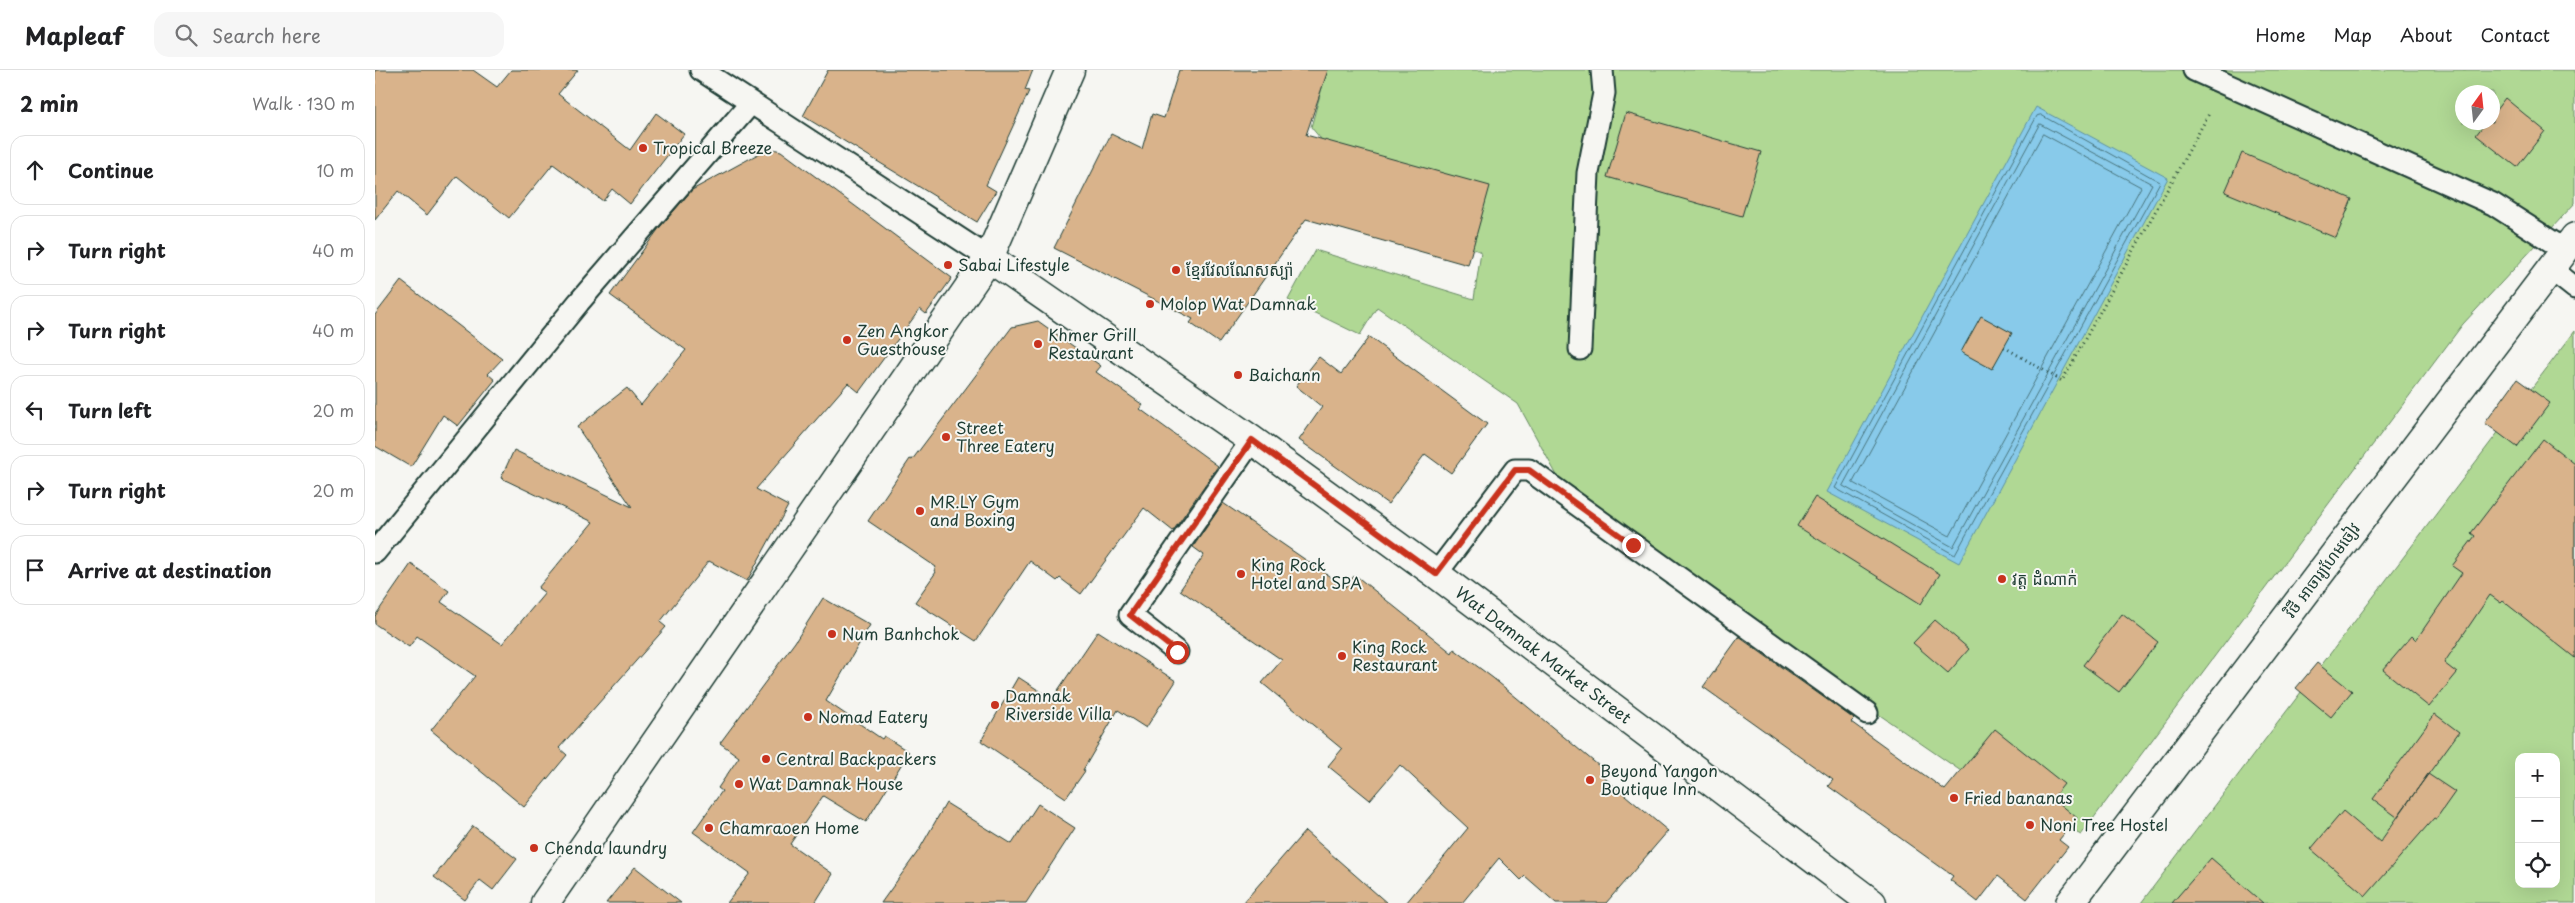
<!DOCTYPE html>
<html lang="en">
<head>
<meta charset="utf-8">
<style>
  body { margin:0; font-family:"Playpen Sans","Noto Sans Khmer",sans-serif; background:#f6f6f6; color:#202124 }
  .controls { position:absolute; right:15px; bottom:15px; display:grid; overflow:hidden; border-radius:10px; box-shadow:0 5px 20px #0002 }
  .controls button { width:45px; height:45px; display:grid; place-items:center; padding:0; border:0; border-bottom:1px solid #e0e0e0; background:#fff; color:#202124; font:25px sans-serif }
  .compass { position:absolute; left:2080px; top:15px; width:45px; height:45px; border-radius:50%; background:#fff; box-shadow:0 5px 20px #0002; rotate:15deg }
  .stop { position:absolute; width:15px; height:15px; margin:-11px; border:4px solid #c8321e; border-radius:50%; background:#fff }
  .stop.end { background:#c8321e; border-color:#fff; box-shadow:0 1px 5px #0008 }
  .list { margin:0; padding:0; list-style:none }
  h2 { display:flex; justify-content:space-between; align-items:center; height:65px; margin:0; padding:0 20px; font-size:21px }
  h2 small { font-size:16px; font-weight:400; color:#757577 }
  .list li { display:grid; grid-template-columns:32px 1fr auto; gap:15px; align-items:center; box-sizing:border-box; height:70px; margin:0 10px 10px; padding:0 10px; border:1px solid #e0e0e0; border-radius:15px }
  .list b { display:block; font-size:19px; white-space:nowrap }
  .list em { font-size:16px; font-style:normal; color:#757577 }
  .icon { flex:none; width:28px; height:28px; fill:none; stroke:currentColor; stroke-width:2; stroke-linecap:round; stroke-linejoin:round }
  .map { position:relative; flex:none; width:2200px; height:833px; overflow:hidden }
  header { display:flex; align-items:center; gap:30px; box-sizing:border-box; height:70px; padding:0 25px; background:#fff; border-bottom:1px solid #e0e0e0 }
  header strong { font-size:24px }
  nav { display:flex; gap:28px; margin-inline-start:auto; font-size:18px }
  .search { width:350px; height:45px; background:#f6f6f6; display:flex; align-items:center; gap:12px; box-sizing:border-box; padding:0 18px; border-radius:15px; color:#757577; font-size:19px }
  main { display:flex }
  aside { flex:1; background:#fff }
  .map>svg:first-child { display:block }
  .green { fill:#b0d894; stroke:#688a64; fill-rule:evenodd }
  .water { fill:#88caea; stroke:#5e92a1 }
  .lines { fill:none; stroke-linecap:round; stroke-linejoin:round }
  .shore { stroke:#49757d; stroke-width:1 }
  .building { fill:#d9b38b; stroke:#1f3d34 }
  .lane-casing { stroke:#1f3d34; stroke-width:25 }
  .street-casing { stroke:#1f3d34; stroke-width:31 }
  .secondary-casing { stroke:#1f3d34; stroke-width:31 }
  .path { stroke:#1f3d34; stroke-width:3; stroke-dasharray:1 4; stroke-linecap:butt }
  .lane { stroke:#f6f6f2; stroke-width:21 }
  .street { stroke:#f6f6f2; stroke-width:28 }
  .secondary { stroke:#f6f6f2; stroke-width:28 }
  .route { stroke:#c8321e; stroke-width:6 }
  .poi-dot { fill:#c8321e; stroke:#f6f6f2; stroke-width:2 }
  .labels { text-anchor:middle; stroke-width:4; stroke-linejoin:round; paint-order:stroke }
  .poi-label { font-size:16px; fill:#1f3d34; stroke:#f6f6f2; text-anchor:start }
  .street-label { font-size:16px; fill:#1f3d34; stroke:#f6f6f2 }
</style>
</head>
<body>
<header>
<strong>Mapleaf</strong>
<div class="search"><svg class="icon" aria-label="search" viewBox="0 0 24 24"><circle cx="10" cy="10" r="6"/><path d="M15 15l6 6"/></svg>Search here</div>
<nav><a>Home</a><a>Map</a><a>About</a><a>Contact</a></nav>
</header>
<main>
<aside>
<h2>2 min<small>Walk · 130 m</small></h2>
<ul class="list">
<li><svg class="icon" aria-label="ahead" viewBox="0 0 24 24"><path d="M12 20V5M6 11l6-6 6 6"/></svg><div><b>Continue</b></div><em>10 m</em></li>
<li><svg class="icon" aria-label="right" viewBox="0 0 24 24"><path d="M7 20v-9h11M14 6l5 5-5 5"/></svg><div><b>Turn right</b></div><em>40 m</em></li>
<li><svg class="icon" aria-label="right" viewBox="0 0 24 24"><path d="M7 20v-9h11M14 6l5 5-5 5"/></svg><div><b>Turn right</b></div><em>40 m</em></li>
<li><svg class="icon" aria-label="left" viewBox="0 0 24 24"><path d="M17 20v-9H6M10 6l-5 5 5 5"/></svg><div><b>Turn left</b></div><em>20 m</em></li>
<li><svg class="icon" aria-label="right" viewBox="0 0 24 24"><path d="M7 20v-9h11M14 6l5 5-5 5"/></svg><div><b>Turn right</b></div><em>20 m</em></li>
<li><svg class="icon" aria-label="arrive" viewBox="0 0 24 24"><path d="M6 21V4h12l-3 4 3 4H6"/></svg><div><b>Arrive at destination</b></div></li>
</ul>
</aside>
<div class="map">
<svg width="2200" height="833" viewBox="0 0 2200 833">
  <rect width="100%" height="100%" fill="#f6f6f2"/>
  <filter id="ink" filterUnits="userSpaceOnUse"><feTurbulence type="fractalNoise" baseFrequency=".02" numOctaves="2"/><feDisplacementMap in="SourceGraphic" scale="10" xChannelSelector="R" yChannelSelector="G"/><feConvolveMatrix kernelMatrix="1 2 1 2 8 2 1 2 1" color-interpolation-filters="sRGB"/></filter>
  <g filter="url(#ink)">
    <!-- green -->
    <path class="green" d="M952,0H2200V133L2088,254L1706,765L1599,710L1258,475L1185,411L1143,334L1002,237L985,265L913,230L940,180L1099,229L1106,182L1003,138L936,57ZM2088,22H2118V52H2088Z
      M2200,261V833H1766ZM2144,687H2181V814H2144Z"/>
    <!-- water -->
    <path class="water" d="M1661,37L1793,108L1584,493L1452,422Z"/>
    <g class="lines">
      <!-- shore -->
      <path class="shore" d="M1666,45L1785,112L1580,485L1460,418L1662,46Z
        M1665,54L1777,114L1578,477L1468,416Z
        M1668,64L1766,117L1575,466L1478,413Z"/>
    </g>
    <!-- building -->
    <path class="building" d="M0,0H98L122,17L136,0H203L183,24L255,80L281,43L309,64L255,134L237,119L228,131L178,94L134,148L82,106L52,145L23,121L0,150Z
      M453,0H658L650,20L654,21L611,115L621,121L602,152L428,46Z
      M804,0H953L931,65L1115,116L1093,195L931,149L844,273L815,253L818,249L679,178L736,64L767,79L777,44L789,48Z
      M2130,28L2170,61L2142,97L2101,65L2111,52H2118V44Z
      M1251,43L1386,82L1367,146L1232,107Z
      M394,78L406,81L577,208L551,244L545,239L484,322L473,313L381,419L413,436L372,511L334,491L285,552L291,557L184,678L192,685L149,737L56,660L100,606L42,566L34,577L0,554V546L36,494L74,521L66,532L127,574L170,523L163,518L218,452L126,408L139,380L257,437L202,357L252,318L266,335L311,280L235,225L285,157L317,120Z
      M1867,83L1977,129L1961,168L1850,122Z
      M26,211L127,289L113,304L120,310L83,356L68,345L36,397L0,376V245Z
      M1606,246L1637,263L1617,299L1586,282Z
      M663,251L726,296L721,302L768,335L765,339L843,396L798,461L769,438L706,524L685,508L682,511L655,491L601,571L540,532L561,502L559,501L561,497L493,451L535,389L537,390L637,257Z
      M994,267L1112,354L1076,403L1050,384L1013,434L924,370L947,337L921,316L944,287L966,304Z
      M2142,309L2175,333L2142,377L2110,353Z
      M2168,369L2200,394V588L2128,531L2126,533L2115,525L2069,593L2082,603L2054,637L2008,600L2037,566L2041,570L2087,503L2077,496L2100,466L2096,463Z
      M1440,427L1565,504L1546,534L1422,456Z
      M848,433L970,517L980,505L1077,583L1079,579L1118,608L1230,701L1226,705L1293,761L1231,833H1181L1150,806L1146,810L1124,788L1087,833H1031L1093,758L1025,695L995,730L953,696L967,679L887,613L907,590L805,520L829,485L818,477Z
      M448,528L495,555L451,631L507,669L509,666L534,682L491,752L448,726L415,774L458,804L440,833H352L375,803L318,762L347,721L343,718L364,687L345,673L420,572Z
      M1747,544L1783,572L1744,622L1708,595Z
      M1560,550L1594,579L1573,603L1538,573Z
      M723,561L801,611L771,658L743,640L708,700L710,701L691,728L606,671L643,607L677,629Z
      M1364,567L1479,649L1476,652L1570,720L1620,659L1689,714L1678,728L1702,748L1684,770L1693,777L1652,829L1623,806L1603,832L1575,810L1578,806L1453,716L1458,710L1328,617Z
      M1942,593L1977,621L1956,647L1921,618Z
      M2060,644L2084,662L2022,747L1998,729Z
      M2053,704L2080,722L2061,749L2059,748L1991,826L1936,779L1968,741L2005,772Z
      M571,733L637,774L663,734L700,758L651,833H506L544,780Z
      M98,756L142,789L118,820L105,810L90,830L59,807Z
      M930,761L1012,833H868Z
      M1836,788L1888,833H1797Z
      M260,797L306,833H231Z"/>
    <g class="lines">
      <defs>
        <path id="lane" d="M326,0L614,188
          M1819,0L2118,134L2190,180
          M2176,199L2200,218
          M1205,279L1213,103L1229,23L1227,0
          M0,482L204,232L376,33
          M1061,504L1140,400H1154L1492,643
          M802,582L755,545L877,370"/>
        <g id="street">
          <path id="s1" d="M614,188L877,370L1061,504L1497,833"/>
          <path d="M170,833L614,188L695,0"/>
        </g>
        <path id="secondary" d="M1695,833L2200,167"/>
      </defs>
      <!-- lane casing -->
      <use href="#lane" class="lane-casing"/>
      <!-- street casing -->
      <use href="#street" class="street-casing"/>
      <!-- secondary casing -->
      <use href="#secondary" class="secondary-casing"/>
      <!-- path -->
      <path class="path" d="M1629,277L1687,311L1835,42"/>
      <!-- lane -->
      <use href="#lane" class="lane"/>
      <!-- street -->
      <use href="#street" class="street"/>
      <!-- secondary -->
      <use href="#secondary" class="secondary"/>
    </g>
  </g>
  <g class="lines" filter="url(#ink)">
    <!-- route -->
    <path class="route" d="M802,582L755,545L877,370L1061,504L1140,400H1154L1258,475"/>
  </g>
  <!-- markers -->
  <g class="poi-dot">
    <circle cx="268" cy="78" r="5"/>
    <circle cx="573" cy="195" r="5"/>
    <circle cx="801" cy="200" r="5"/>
    <circle cx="775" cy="234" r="5"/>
    <circle cx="472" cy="270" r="5"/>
    <circle cx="663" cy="274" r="5"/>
    <circle cx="863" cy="305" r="5"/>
    <circle cx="571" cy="367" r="5"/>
    <circle cx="545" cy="441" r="5"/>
    <circle cx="866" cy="504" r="5"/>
    <circle cx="1627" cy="509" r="5"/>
    <circle cx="457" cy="564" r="5"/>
    <circle cx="967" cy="586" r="5"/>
    <circle cx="620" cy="635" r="5"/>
    <circle cx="433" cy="647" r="5"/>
    <circle cx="391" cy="689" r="5"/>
    <circle cx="1215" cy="710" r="5"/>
    <circle cx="364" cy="714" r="5"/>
    <circle cx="1579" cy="728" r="5"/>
    <circle cx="1655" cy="755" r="5"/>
    <circle cx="334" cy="758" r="5"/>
    <circle cx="159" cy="778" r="5"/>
  </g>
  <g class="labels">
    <!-- poi labels -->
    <g class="poi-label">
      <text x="278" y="84">Tropical Breeze</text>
      <text x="583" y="201">Sabai Lifestyle</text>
      <text x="811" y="206">ខ្មែរវែលណែសស្ប៉ា</text>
      <text x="785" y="240">Molop Wat Damnak</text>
      <text x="482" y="267">Zen Angkor<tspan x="482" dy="18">Guesthouse</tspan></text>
      <text x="673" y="271">Khmer Grill<tspan x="673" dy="18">Restaurant</tspan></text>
      <text x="873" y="311">Baichann</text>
      <text x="581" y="364">Street<tspan x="581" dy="18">Three Eatery</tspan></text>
      <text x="555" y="438">MR.LY Gym<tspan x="555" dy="18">and Boxing</tspan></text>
      <text x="876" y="501">King Rock<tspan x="876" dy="18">Hotel and SPA</tspan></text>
      <text x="1637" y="515">វត្ត ដំំណាក់</text>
      <text x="467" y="570">Num Banhchok</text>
      <text x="977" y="583">King Rock<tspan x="977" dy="18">Restaurant</tspan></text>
      <text x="630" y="632">Damnak<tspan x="630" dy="18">Riverside Villa</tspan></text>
      <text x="443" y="653">Nomad Eatery</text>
      <text x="401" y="695">Central Backpackers</text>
      <text x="1225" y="707">Beyond Yangon<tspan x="1225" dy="18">Boutique Inn</tspan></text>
      <text x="374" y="720">Wat Damnak House</text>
      <text x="1589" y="734">Fried bananas</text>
      <text x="1665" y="761">Noni Tree Hostel</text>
      <text x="344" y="764">Chamraoen Home</text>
      <text x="169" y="784">Chenda laundry</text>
    </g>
    <!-- street labels -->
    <g class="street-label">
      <text transform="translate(1947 500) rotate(-53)" y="6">វិថី អាចារ្យហែមចៀវ</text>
      <text dy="6" stroke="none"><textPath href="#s1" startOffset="682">Wat Damnak Market Street</textPath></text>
    </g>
  </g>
</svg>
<div class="controls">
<button>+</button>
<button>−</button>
<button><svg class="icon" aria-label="locate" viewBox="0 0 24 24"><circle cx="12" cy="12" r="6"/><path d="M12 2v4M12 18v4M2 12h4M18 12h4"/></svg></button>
</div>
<svg class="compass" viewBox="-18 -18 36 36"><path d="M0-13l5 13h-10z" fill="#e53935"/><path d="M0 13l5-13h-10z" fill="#757577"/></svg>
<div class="stop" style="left:802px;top:582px"></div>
<div class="stop end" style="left:1258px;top:475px"></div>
</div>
</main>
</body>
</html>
